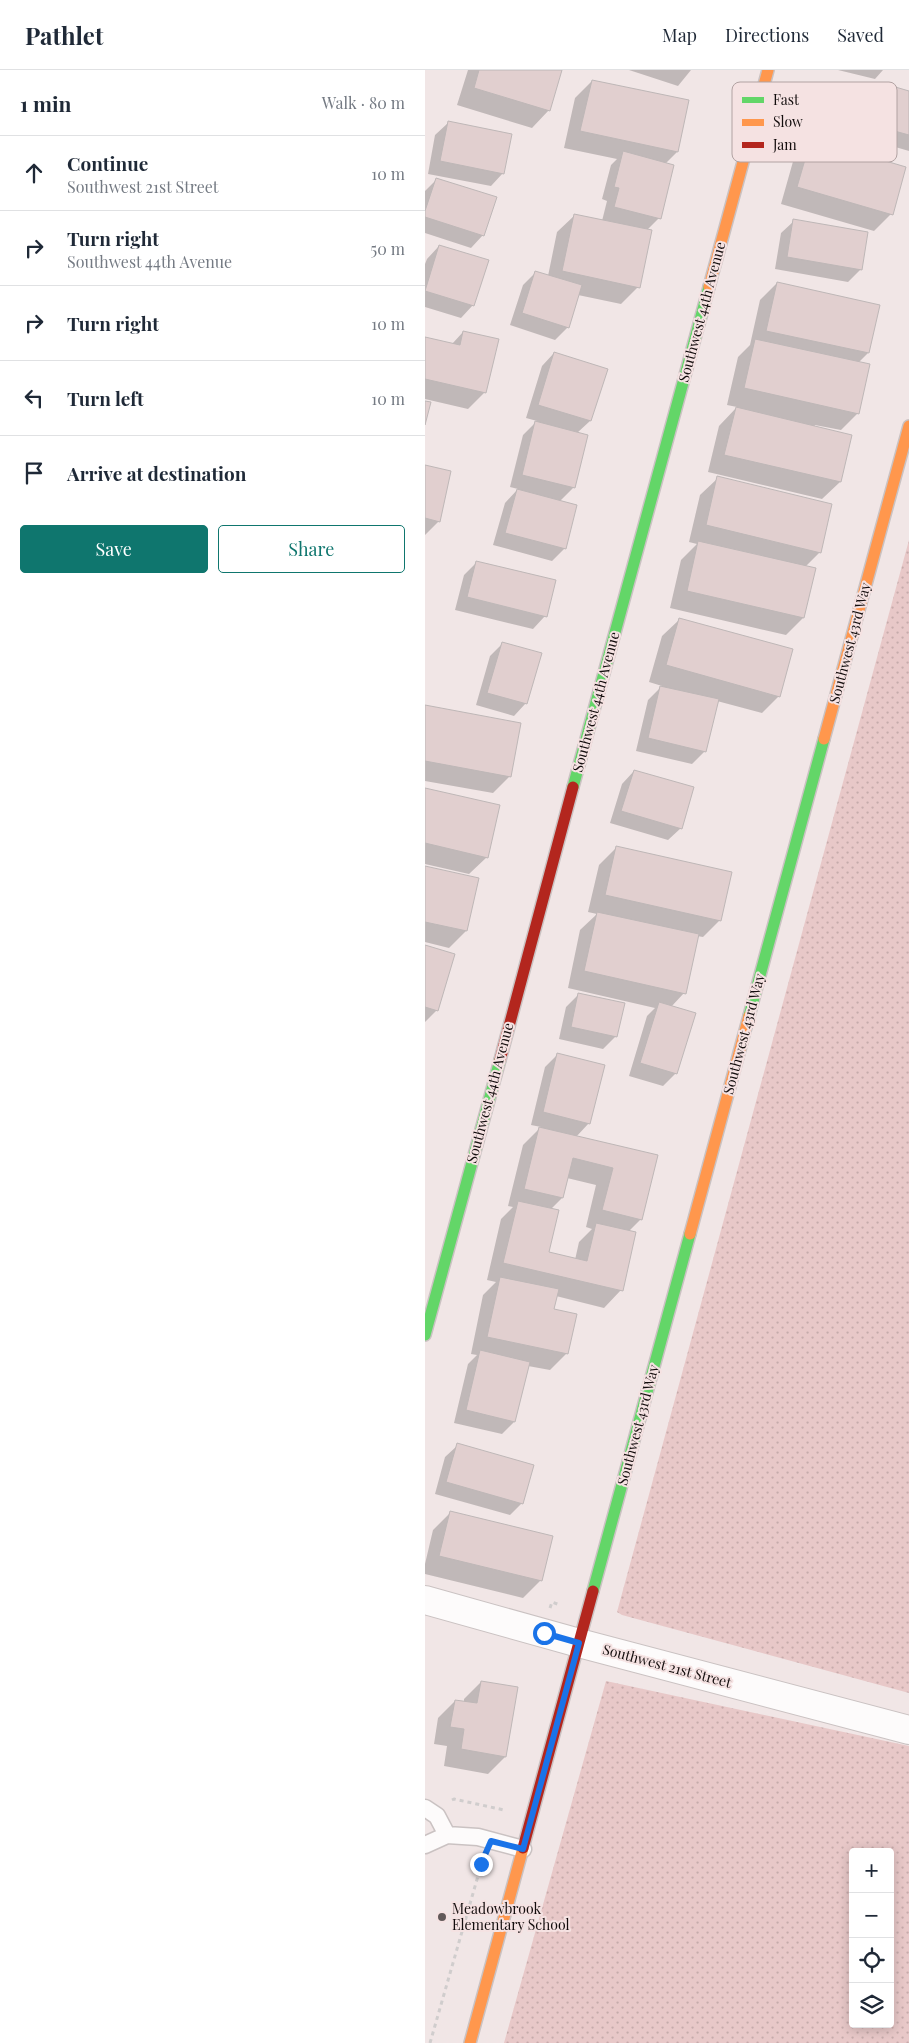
<!DOCTYPE html>
<html lang="en">
<head>
<meta charset="utf-8">
<style>
  body { margin:0; font-family:"Playfair Display",serif; background:#f6f6f7; color:#1f2937 }
  .controls { position:absolute; right:15px; bottom:15px; display:grid; overflow:hidden; border-radius:5px; box-shadow:0 2px 12px #0003 }
  .controls button { width:45px; height:45px; display:grid; place-items:center; padding:0; border:0; border-bottom:1px solid #e0e1e3; background:#fff; color:#1f2937; font:25px sans-serif }
  .stop { position:absolute; width:15px; height:15px; margin:-11px; border:4px solid #1a73e8; border-radius:50%; background:#fff }
  .stop.end { background:#1a73e8; border-color:#fff; box-shadow:0 1px 5px #0008 }
  .list { margin:0; padding:0; list-style:none }
  h2 { display:flex; justify-content:space-between; align-items:center; height:65px; margin:0; padding:0 20px; font-size:21px }
  h2 small { font-size:16px; font-weight:400; color:#747a83 }
  .list li { display:grid; grid-template-columns:32px 1fr auto; gap:15px; align-items:center; box-sizing:border-box; height:75px; padding:0 20px; border-top:1px solid #e0e1e3 }
  .list b { display:block; font-size:19px; white-space:nowrap }
  .list p { margin:0; font-size:16px; white-space:nowrap; color:#747a83 }
  .list em { font-size:16px; font-style:normal; color:#747a83 }
  .actions { display:flex; gap:10px; padding:15px 20px }
  .actions a { flex:1; padding:11px 0; border:1px solid #0f766e; border-radius:5px; text-align:center; font-size:18px; color:#0f766e }
  .actions .main { background:#0f766e; color:#fff }
  .icon { flex:none; width:28px; height:28px; fill:none; stroke:currentColor; stroke-width:2; stroke-linecap:round; stroke-linejoin:round }
  .map { position:relative; flex:none; width:484px; height:1973px; overflow:hidden }
  header { display:flex; align-items:center; gap:30px; box-sizing:border-box; height:70px; padding:0 25px; background:#fff; border-bottom:1px solid #e0e1e3 }
  header strong { font-size:24px }
  nav { display:flex; gap:28px; margin-inline-start:auto; font-size:18px }
  main { display:flex }
  aside { flex:1; background:#fff }
  .map>svg:first-child { display:block }
  .grass { fill:url(#grass-dots); fill-rule:evenodd }
  .shadow { fill:#0003; fill-rule:evenodd }
  .building { fill:#e1cfcf; stroke:#beb7b7 }
  .lines { fill:none; stroke-linecap:round; stroke-linejoin:round }
  .lane-casing { stroke:#cac2c2; stroke-width:19 }
  .street-casing { stroke:#cac2c2; stroke-width:30 }
  .fast-casing { stroke:#cac2c2; stroke-width:14 }
  .slow-casing { stroke:#cac2c2; stroke-width:14 }
  .jam-casing { stroke:#cac2c2; stroke-width:14 }
  .path { stroke:#d0cdcd; stroke-width:3; stroke-dasharray:4 4; stroke-linecap:butt }
  .lane { stroke:#fdfbfb; stroke-width:16 }
  .street { stroke:#fdfbfb; stroke-width:28 }
  .fast { stroke:#63d668; stroke-width:11 }
  .slow { stroke:#ff974d; stroke-width:11 }
  .jam { stroke:#b3261e; stroke-width:11 }
  .route { stroke:#1a73e8; stroke-width:6 }
  .poi-dot { fill:#615959; stroke:#f5e2e2; stroke-width:2 }
  .labels { text-anchor:middle; stroke-width:4; stroke-linejoin:round; paint-order:stroke }
  .street-label { font-size:14px; fill:#130d0d; stroke:#f5e2e2 }
  .poi-label { font-size:14px; fill:#130d0d; stroke:#f5e2e2; text-anchor:start }
  .key { fill:#f5e2e2; stroke:#b1a2a2; stroke-width:1 }
  .key-label { font-size:14px; fill:#130d0d }
</style>
</head>
<body>
<header>
<strong>Pathlet</strong>
<nav><a>Map</a><a>Directions</a><a>Saved</a></nav>
</header>
<main>
<aside>
<h2>1 min<small>Walk · 80 m</small></h2>
<ul class="list">
<li><svg class="icon" aria-label="ahead" viewBox="0 0 24 24"><path d="M12 20V5M6 11l6-6 6 6"/></svg><div><b>Continue</b><p>Southwest 21st Street</p></div><em>10 m</em></li>
<li><svg class="icon" aria-label="right" viewBox="0 0 24 24"><path d="M7 20v-9h11M14 6l5 5-5 5"/></svg><div><b>Turn right</b><p>Southwest 44th Avenue</p></div><em>50 m</em></li>
<li><svg class="icon" aria-label="right" viewBox="0 0 24 24"><path d="M7 20v-9h11M14 6l5 5-5 5"/></svg><div><b>Turn right</b></div><em>10 m</em></li>
<li><svg class="icon" aria-label="left" viewBox="0 0 24 24"><path d="M17 20v-9H6M10 6l-5 5 5 5"/></svg><div><b>Turn left</b></div><em>10 m</em></li>
<li><svg class="icon" aria-label="arrive" viewBox="0 0 24 24"><path d="M6 21V4h12l-3 4 3 4H6"/></svg><div><b>Arrive at destination</b></div></li>
</ul>
<div class="actions"><a class="main">Save</a><a>Share</a></div>
</aside>
<div class="map">
<svg width="484" height="1973" viewBox="0 0 484 1973">
  <defs>
    <pattern id="grass-dots" width="8" height="8" patternUnits="userSpaceOnUse" patternTransform="scale(1.25)"><rect width="8" height="8" fill="#e8c8c8"/><path d="M2 2h.1M6 6h.1" fill="none" stroke="#c6abab" stroke-width="1.8" stroke-linecap="round"/></pattern>
  </defs>
  <rect width="100%" height="100%" fill="#f1e6e6"/>
  <!-- grass -->
  <path class="grass" d="M484,470V1623L197,1545L192,1542Z
    M181,1611L484,1676V1973H79ZM428,1782H465V1954H428Z"/>
  <!-- shadow -->
  <path class="shadow" d="M43,0H136L124,40L107,58L32,35Z
    M204,0H266L253,16Z
    M413,0H458L450,9Z
    M167,11L252,82L240,94L234,148L222,160L213,217L196,234L153,225L143,257L130,270L85,255L98,215L111,202L123,206L132,162L150,145L177,151L182,131L177,129L186,95L192,89L139,78L150,28Z
    M468,18L484,22V81L443,69L455,30Z
    M23,53L78,103L66,116L3,104L10,65Z
    M387,71L466,144L449,161L356,134L369,88Z
    M12,109L58,165L46,178L0,163V121Z
    M369,151L436,199L423,212L350,199L356,163Z
    M14,176L48,235L36,248L0,237V194L2,189Z
    M352,213L443,283L433,293V343L416,360L390,355L389,357L415,412L397,429L283,402L294,356L312,337L302,335L313,287L325,275L335,230Z
    M38,262L60,322L43,339L0,329V268L27,274Z
    M129,283L165,351L152,363L162,366L148,418L135,431L140,478L127,491L68,475L80,433L93,419L85,417L98,365L112,351L101,348L117,296Z
    M0,397L14,451L0,465Z
    M293,408L395,482L380,497L378,548L361,565L245,538L256,490L272,474L264,472L275,425Z
    M52,492L120,546L108,559L30,540L39,505Z
    M255,549L354,626L337,643L292,631L280,681L267,694L211,681L223,630L237,616L224,612L237,566Z
    M77,574L101,633L89,646L51,635L65,586Z
    M0,637L85,706L68,723L0,711Z
    M209,701L256,758L243,770L185,753L197,714Z
    M0,719L62,787L44,804L0,794Z
    M191,778L295,850L278,867L272,866L259,923L246,937L251,1003L238,1016L204,1006L222,946L230,938L143,918L155,860L172,844L163,842L174,795Z
    M0,797L41,861L24,878L0,872Z
    M0,877L12,940L0,952Z
    M154,924L191,966L178,979L134,969L141,937Z
    M132,985L164,1053L151,1067L232,1086L216,1149L203,1162L196,1220L179,1238L131,1226L128,1240L142,1283L125,1300L103,1296L89,1352L77,1364L29,1353L43,1294L52,1285L46,1284L58,1225L71,1212L62,1210L76,1149L88,1137L83,1136L98,1075L116,1057L106,1055L120,997ZM142,1108L171,1115L161,1157L167,1159L154,1172L150,1190L123,1183L125,1140L137,1128Z
    M33,1375L97,1433L85,1445L10,1424L20,1387Z
    M26,1442L115,1511L98,1528L0,1504V1494L8,1460Z
    M56,1612L80,1687L63,1704L19,1696L22,1676L9,1674L13,1648L30,1631L39,1632V1629Z"/>
  <!-- building -->
  <path class="building" d="M54,0H137L125,41L49,18Z
    M167,10L264,30L253,82L155,61Z
    M467,16L484,21V65L455,57Z
    M23,51L87,64L79,104L15,91Z
    M386,69L481,97L468,145L372,117Z
    M198,81L249,95L236,149L189,137L194,118L189,117Z
    M11,108L72,127L59,166L0,147V141Z
    M149,144L227,160L215,218L137,201Z
    M368,149L443,162L437,200L362,187Z
    M14,175L64,190L49,236L0,221Z
    M110,201L157,215L144,258L97,243Z
    M352,212L455,235L444,283L341,261Z
    M38,261L74,269L61,323L0,309V267L35,275Z
    M330,269L445,294L434,344L319,318Z
    M129,282L183,299L166,351L113,335Z
    M0,331L6,332L0,355Z
    M311,337L427,365L416,412L299,385Z
    M110,351L163,365L150,418L97,405Z
    M0,395L26,401L15,452L0,448Z
    M292,406L407,434L396,483L281,455Z
    M92,419L152,435L141,479L80,463Z
    M273,471L391,498L379,548L262,521Z
    M51,491L131,510L122,547L42,527Z
    M254,548L368,579L355,627L241,595Z
    M77,572L117,583L102,634L62,623Z
    M235,616L294,629L281,682L223,668Z
    M0,635L96,653L86,707L0,691Z
    M209,700L269,717L257,759L196,741Z
    M0,718L75,735L63,788L0,773Z
    M191,776L307,802L296,851L180,825Z
    M0,796L54,808L42,861L0,852Z
    M172,842L274,864L261,924L159,901Z
    M0,875L30,884L13,941L0,937Z
    M153,923L200,933L192,967L146,957Z
    M234,932L271,943L252,1004L215,993Z
    M132,983L180,995L165,1054L118,1042Z
    M114,1057L233,1085L217,1150L177,1140L188,1098L148,1088L138,1128L99,1119Z
    M93,1131L134,1140L124,1182L162,1191L171,1153L211,1162L198,1221L78,1193Z
    M75,1207L134,1219L129,1239L152,1244L143,1284L62,1267Z
    M55,1280L105,1292L90,1352L41,1340Z
    M32,1373L109,1395L98,1434L21,1412Z
    M25,1441L128,1466L117,1511L14,1486Z
    M56,1611L93,1617L81,1687L36,1679L39,1659L25,1657L30,1630L52,1633Z"/>
  <g class="lines">
    <defs>
      <path id="lane" d="M0,1738L12,1746L22,1765
        M0,1775L22,1765L53,1767L98,1779"/>
      <path id="street" d="M0,1530L154,1573L484,1660"/>
      <path id="fast" d="M148,717L284,217
        M324,946L399,669
        M0,1265L75,990
        M168,1521L265,1164"/>
      <path id="slow" d="M284,217L343,0
        M399,669L484,356
        M265,1164L324,946
        M45,1973L98,1778"/>
      <path id="jam" d="M75,990L148,717
        M98,1778L168,1521"/>
    </defs>
    <!-- lane casing -->
    <use href="#lane" class="lane-casing"/>
    <!-- street casing -->
    <use href="#street" class="street-casing"/>
    <!-- fast casing -->
    <use href="#fast" class="fast-casing"/>
    <!-- slow casing -->
    <use href="#slow" class="slow-casing"/>
    <!-- jam casing -->
    <use href="#jam" class="jam-casing"/>
    <!-- path -->
    <path class="path" d="M125,1538L127,1532L135,1535
      M27,1730L29,1729L79,1740
      M5,1973L57,1792"/>
    <!-- lane -->
    <use href="#lane" class="lane"/>
    <!-- street -->
    <use href="#street" class="street"/>
    <!-- fast -->
    <use href="#fast" class="fast"/>
    <!-- slow -->
    <use href="#slow" class="slow"/>
    <!-- jam -->
    <use href="#jam" class="jam"/>
  </g>
  <g class="lines">
    <!-- route -->
    <path class="route" d="M56,1794L66,1771L98,1779L154,1573L119,1563"/>
  </g>
  <!-- markers -->
  <circle class="poi-dot" cx="17" cy="1847" r="5"/>
  <g class="labels">
    <!-- street labels -->
    <g class="street-label">
      <text transform="translate(277 242) rotate(-75)" y="5">Southwest 44th Avenue</text>
      <text transform="translate(425 573) rotate(-75)" y="5">Southwest 43rd Way</text>
      <text transform="translate(171 632) rotate(-75)" y="5">Southwest 44th Avenue</text>
      <text transform="translate(319 964) rotate(-75)" y="5">Southwest 43rd Way</text>
      <text transform="translate(65 1023) rotate(-75)" y="5">Southwest 44th Avenue</text>
      <text transform="translate(213 1355) rotate(-75)" y="5">Southwest 43rd Way</text>
      <text transform="translate(242 1596) rotate(15)" y="5">Southwest 21st Street</text>
    </g>
    <!-- poi labels -->
    <g class="poi-label">
      <text x="27" y="1844">Meadowbrook<tspan x="27" dy="16">Elementary School</tspan></text>
    </g>
  </g>
  <!-- legend -->
  <rect x="307" y="12" width="165" height="80" rx="8" class="key"/>
  <rect x="317" y="27" width="22" height="6" fill="#63d668"/>
  <rect x="317" y="49" width="22" height="7" fill="#ff974d"/>
  <rect x="317" y="72" width="22" height="6" fill="#b3261e"/>
  <g class="key-label">
    <text x="348" y="35">Fast</text>
    <text x="348" y="57">Slow</text>
    <text x="348" y="80">Jam</text>
  </g>
</svg>
<div class="controls">
<button>+</button>
<button>−</button>
<button><svg class="icon" aria-label="locate" viewBox="0 0 24 24"><circle cx="12" cy="12" r="6"/><path d="M12 2v4M12 18v4M2 12h4M18 12h4"/></svg></button>
<button><svg class="icon" aria-label="layers" viewBox="0 0 24 24"><path d="M12 4l9 5-9 5-9-5zM3 14l9 5 9-5"/></svg></button>
</div>
<div class="stop" style="left:119px;top:1563px"></div>
<div class="stop end" style="left:56px;top:1794px"></div>
</div>
</main>
</body>
</html>
